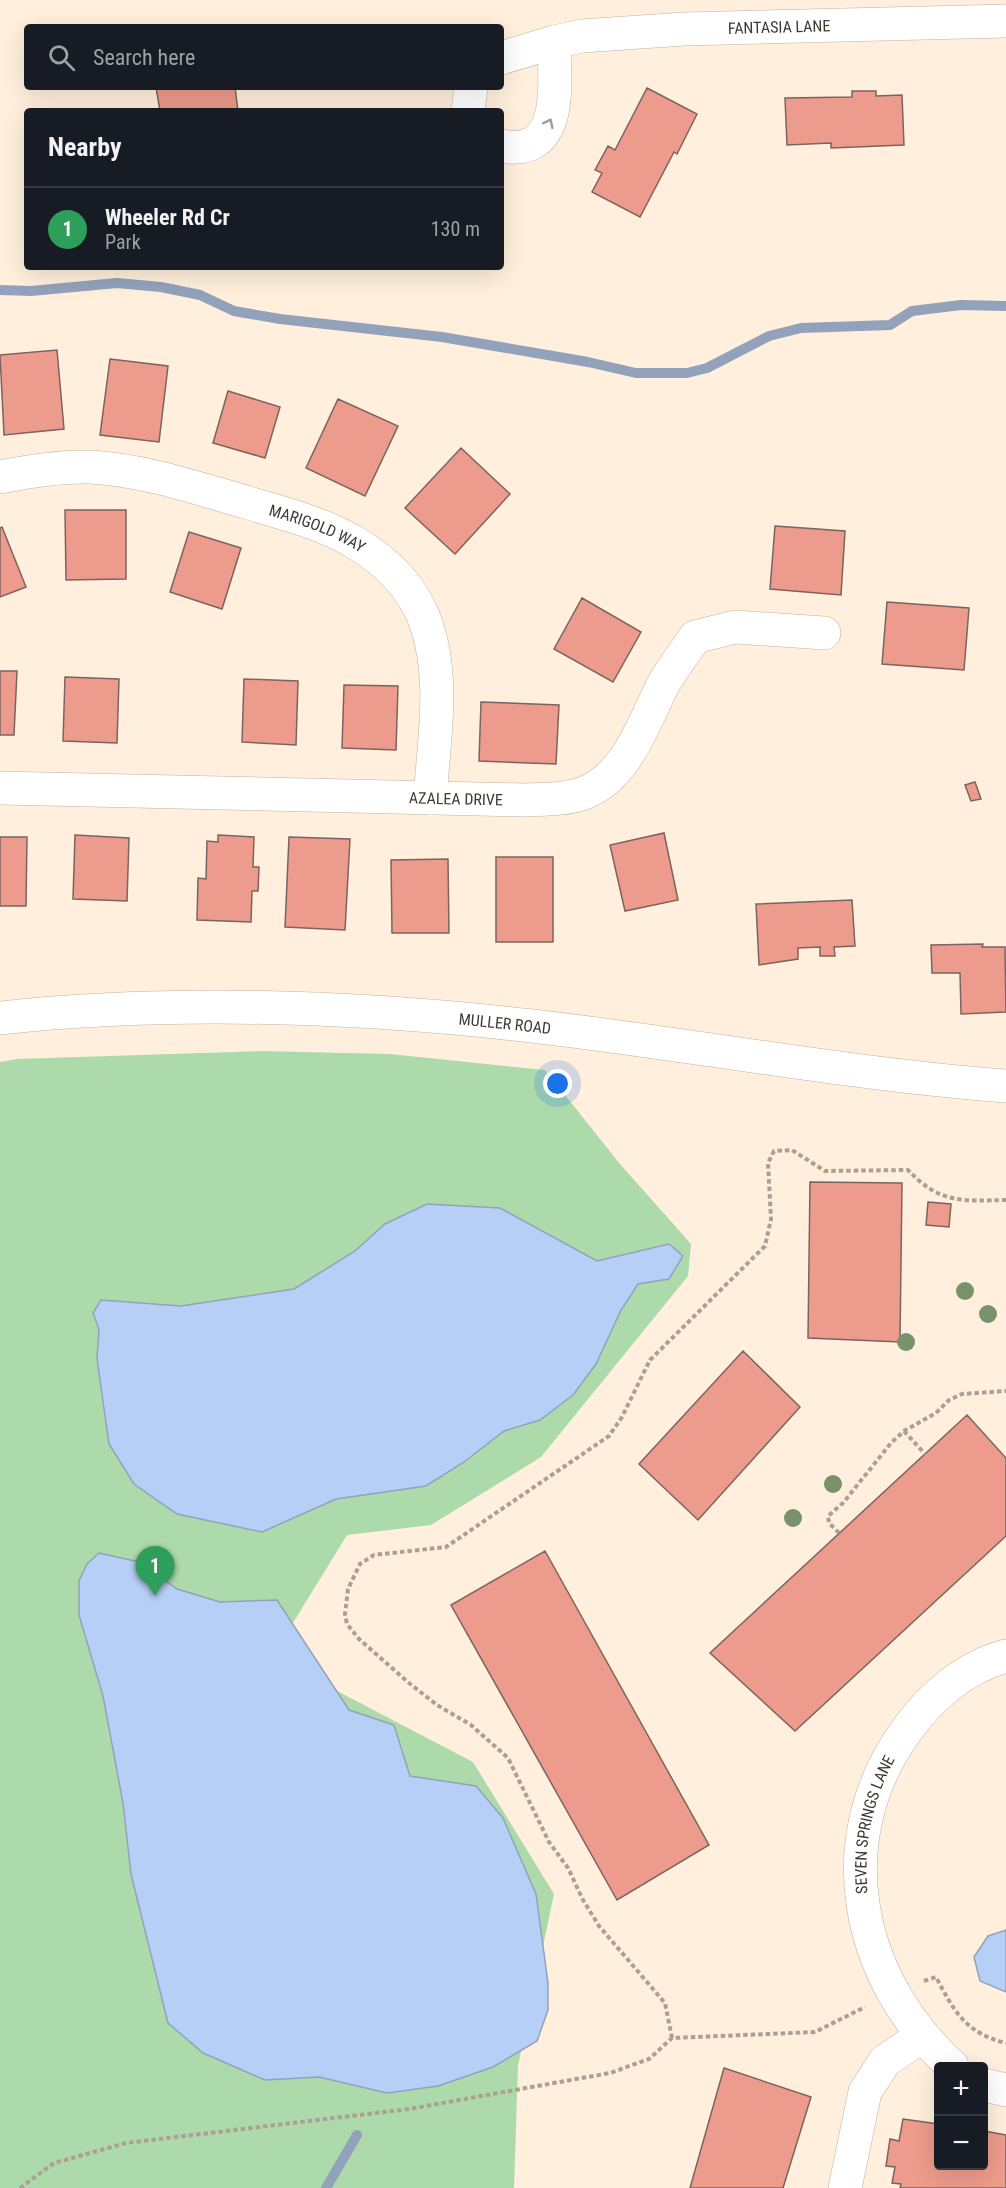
<!DOCTYPE html>
<html lang="en">
<head>
<meta charset="utf-8">
<style>
  body { margin:0; font-family:"Roboto Condensed",sans-serif; background:#242831; color:#f1f3f6 }
  .controls { position:absolute; right:18px; bottom:18px; display:grid; overflow:hidden; border-radius:6px; box-shadow:0 6px 24px #0002 }
  .controls button { width:54px; height:54px; display:grid; place-items:center; padding:0; border:0; border-bottom:2px solid #363941; background:#171b24; color:#f1f3f6; font:30px sans-serif }
  .you { position:absolute; left:558px; top:1084px; width:21px; height:21px; margin:-15px; border:4px solid #fff; border-radius:50%; background:#1a73e8; box-shadow:0 0 0 9px #1a73e833 }
  .badge { display:grid; place-items:center; width:39px; height:39px; border-radius:50%; background:#b45309; color:#fff; font-size:20px; font-weight:700 }
  .pin { position:absolute; translate:-50% -50px; filter:drop-shadow(0 2px 3px #0008) }
  .pin::after { content:''; position:absolute; top:32px; width:21px; height:18px; background:inherit; clip-path:polygon(0 0,100% 0,50% 100%) }
  .list { margin:0; padding:0; list-style:none }
  h2 { display:flex; justify-content:space-between; align-items:center; height:78px; margin:0; padding:0 24px; font-size:26px }
  h2 small { font-size:20px; font-weight:400; color:#9ea1a6 }
  .list li { display:grid; grid-template-columns:39px 1fr auto; gap:18px; align-items:center; box-sizing:border-box; height:84px; padding:0 24px; border-top:2px solid #363941 }
  .list b { display:block; font-size:22px; white-space:nowrap }
  .list p { margin:0; font-size:20px; white-space:nowrap; color:#9ea1a6 }
  .list em { font-size:20px; font-style:normal; color:#9ea1a6 }
  .icon { flex:none; width:33px; height:33px; fill:none; stroke:currentColor; stroke-width:2; stroke-linecap:round; stroke-linejoin:round }
  .map { position:relative; flex:none; width:1006px; height:2188px; overflow:hidden }
  .search { position:absolute; background:#171b24; box-shadow:0 6px 24px #0002; left:24px; top:24px; width:480px; height:66px; display:flex; align-items:center; gap:15px; box-sizing:border-box; padding:0 21px; border-radius:6px; color:#9ea1a6; font-size:22px }
  .panel { position:absolute; background:#171b24; box-shadow:0 6px 24px #0002; left:24px; top:108px; width:480px; height:162px; border-radius:6px }
  .map>svg:first-child { display:block }
  .green { fill:#addaab }
  .water { fill:#b6cff6; stroke:#93a2bb; stroke-width:1.5 }
  .lines { fill:none; stroke-linecap:round; stroke-linejoin:round }
  .stream { stroke:#93a2bb; stroke-width:10 }
  .building { fill:#ed9b8c; stroke:#7b645f; stroke-width:1.5 }
  .minor-casing { stroke:#c1b2a0; stroke-width:34 }
  .path { stroke:#aca092; stroke-width:4; stroke-dasharray:4.5 3; stroke-linecap:butt }
  .minor { stroke:#fff; stroke-width:33 }
  .tree { fill:#78936b }
  .oneway { stroke:#a09c98 }
  .labels { text-anchor:middle; stroke-width:4.5; stroke-linejoin:round; paint-order:stroke }
  .street-label { font-size:16px; fill:#403a32; stroke:#ffefdc }
</style>
</head>
<body>
<div class="map">
<svg width="1006" height="2188" viewBox="0 0 1006 2188">
  <rect width="100%" height="100%" fill="#ffefdc"/>
  <!-- green -->
  <path class="green" d="M260,1051L390,1054L545,1070L620,1164L691,1244L688,1276L541,1457L431,1525L347,1535L272,1657L473,1762L554,1894L518,2066L514,2188H0V1062L17,1059Z"/>
  <!-- water -->
  <path class="water" d="M427,1204L500,1208L597,1261L669,1244L683,1256L669,1279L638,1284L621,1310L596,1364L573,1395L540,1420L504,1431L464,1462L426,1486L336,1499L262,1532L177,1514L134,1484L109,1444L97,1359L99,1329L93,1313L101,1300L181,1306L294,1289L355,1251L385,1224Z
    M99,1553L139,1562L177,1589L220,1602L277,1600L349,1710L394,1725L410,1776L476,1786L503,1818L536,1894L548,1983V2010L537,2041L493,2067L438,2086L387,2093L319,2077L265,2080L203,2053L168,2023L131,1874L123,1803L103,1696L79,1615V1581L87,1564Z
    M1006,1930V1992L980,1981L974,1957L988,1936Z"/>
  <g class="lines">
    <!-- stream -->
    <path class="stream" d="M0,290L31,291L117,283L161,287L200,295L234,311L280,319L442,337L588,362L636,373H687L707,368L769,336L801,328L890,325L912,311L961,305L1006,306
      M326,2188L357,2135"/>
  </g>
  <!-- building -->
  <path class="building" d="M156,87H235L238,111H160Z
    M647,88L697,114L677,154L674,152L640,217L592,192L602,173L595,170L608,146L615,150Z
    M852,91H876V96L902,95L904,145L831,148V143L787,145L785,98L852,97Z
    M57,350L64,429L4,435L0,355Z
    M110,359L168,366L159,442L100,435Z
    M228,391L280,407L265,458L213,443Z
    M338,399L398,426L365,496L306,468Z
    M461,448L510,494L455,554L405,508Z
    M65,510H126V579L66,580Z
    M775,526L845,531L841,595L770,589Z
    M2,527L26,587L0,597V528Z
    M189,532L241,548L222,609L170,592Z
    M582,598L641,632L613,682L554,649Z
    M887,602L969,608L964,670L882,664Z
    M0,671H17L14,735H0Z
    M65,677L119,679L117,743L63,741Z
    M244,679L298,681L296,745L242,742Z
    M344,685L398,686L396,750L342,748Z
    M481,702L559,705L556,764L479,761Z
    M975,782L981,799L971,801L965,785Z
    M664,833L678,900L625,911L610,845Z
    M75,835L129,838L127,901L73,899Z
    M218,835L254,837L253,867H259L258,891H252L251,922L197,920L198,878L206,879L207,841L218,842Z
    M0,837H27L26,906H0Z
    M289,837L350,839L345,930L285,927Z
    M496,857H553V942H496Z
    M448,859L449,933H392L391,860Z
    M852,900L855,946L834,947L835,956H820V947L798,948V959L759,965L756,904Z
    M983,944L982,947H1005L1006,1012L961,1014L960,973H932L931,945Z
    M810,1182L902,1183L900,1342L808,1338Z
    M928,1202L951,1204L949,1227L926,1225Z
    M743,1351L800,1407L698,1520L639,1464Z
    M967,1415L1006,1458V1536L795,1731L710,1653Z
    M545,1551L709,1845L617,1900L451,1605Z
    M724,2068L811,2097L783,2188H690Z
    M903,2119L938,2124V2166H984V2131L1006,2135V2188H900L901,2184L892,2183L895,2167L886,2166L890,2139L899,2141Z"/>
  <g class="lines">
    <defs>
      <g id="minor">
        <path id="s1" d="M554,42L582,36L684,29L1006,21"/>
        <path d="M501,58L554,42C554,81 566,158 501,146"/>
        <path d="M468,111L471,87"/>
        <path id="s2" d="M0,477C30,471 60,466 90,467C145,470 196,488 249,503C285,514 326,524 359,545C388,563 411,586 424,618C446,675 434,739 430,798"/>
        <path id="s3" d="M0,788L525,800C545,799 565,800 584,793C628,776 644,721 664,683C673,667 685,652 695,637L735,627L824,633"/>
        <path id="s4" d="M0,1018C177,999 355,1006 532,1026C690,1044 847,1074 1006,1086"/>
        <path id="s5" d="M952,2066C856,1979 827,1840 906,1731C930,1697 965,1667 1006,1656"/>
        <path d="M984,2085L1006,2090"/>
        <path d="M845,2188L865,2092L885,2061L922,2036"/>
      </g>
    </defs>
    <!-- minor casing -->
    <use href="#minor" class="minor-casing"/>
    <!-- path -->
    <path class="path" d="M904,1431L925,1454
      M839,1533L829,1523L828,1516L843,1503L891,1443L904,1431L936,1413L949,1400L962,1394L1006,1391
      M924,1981L936,1977C954,2011 965,2033 1006,2043
      M672,2038L665,2003L599,1926L583,1900L568,1868L549,1842L508,1758L471,1725L437,1705L409,1683L359,1639L347,1624L345,1614L348,1589L360,1564L374,1555L446,1547L609,1436L622,1417L650,1360L765,1246L771,1219L768,1163L774,1151L792,1150L825,1171L908,1170C940,1204 962,1201 1006,1200
      M20,2188L54,2163L126,2143L409,2109L610,2073L649,2059L672,2038L815,2032L865,2007"/>
    <!-- minor -->
    <use href="#minor" class="minor"/>
  </g>
  <!-- trees -->
  <g class="tree">
    <circle cx="965" cy="1291" r="9"/>
    <circle cx="988" cy="1314" r="9"/>
    <circle cx="906" cy="1342" r="9"/>
    <circle cx="833" cy="1484" r="9"/>
    <circle cx="793" cy="1518" r="9"/>
  </g>
  <!-- one-way arrows -->
  <defs><path id="oneway-chevron" d="M-2-3.5L2.5 0L-2 3.5" fill="none" stroke-width="1.6" stroke-linecap="round" stroke-linejoin="round" transform="scale(1.5)"/></defs>
  <use class="oneway" href="#oneway-chevron" transform="translate(549 123) rotate(-63)"/>
  <g class="labels">
    <!-- street labels -->
    <g class="street-label">
      <text dy="6" stroke="none"><textPath href="#s1" startOffset="226">FANTASIA LANE</textPath></text>
      <text dy="6" stroke="none"><textPath href="#s2" startOffset="327">MARIGOLD WAY</textPath></text>
      <text dy="6" stroke="none"><textPath href="#s3" startOffset="456">AZALEA DRIVE</textPath></text>
      <text dy="6" stroke="none"><textPath href="#s4" startOffset="506">MULLER ROAD</textPath></text>
      <text dy="6" stroke="none"><textPath href="#s5" startOffset="270">SEVEN SPRINGS LANE</textPath></text>
    </g>
  </g>
</svg>
<div class="controls">
<button>+</button>
<button>−</button>
</div>
<div class="you"></div>
<div class="pin badge" style="left:155px;top:1596px;background:#2e9e5b">1</div>
<div class="search"><svg class="icon" aria-label="search" viewBox="0 0 24 24"><circle cx="10" cy="10" r="6"/><path d="M15 15l6 6"/></svg>Search here</div>
<section class="panel">
<h2>Nearby<small></small></h2>
<ul class="list">
<li><span class="badge" style="background:#2e9e5b">1</span><div><b>Wheeler Rd Cr</b><p>Park</p></div><em>130 m</em></li>
</ul>
</section>
</div>
</body>
</html>
